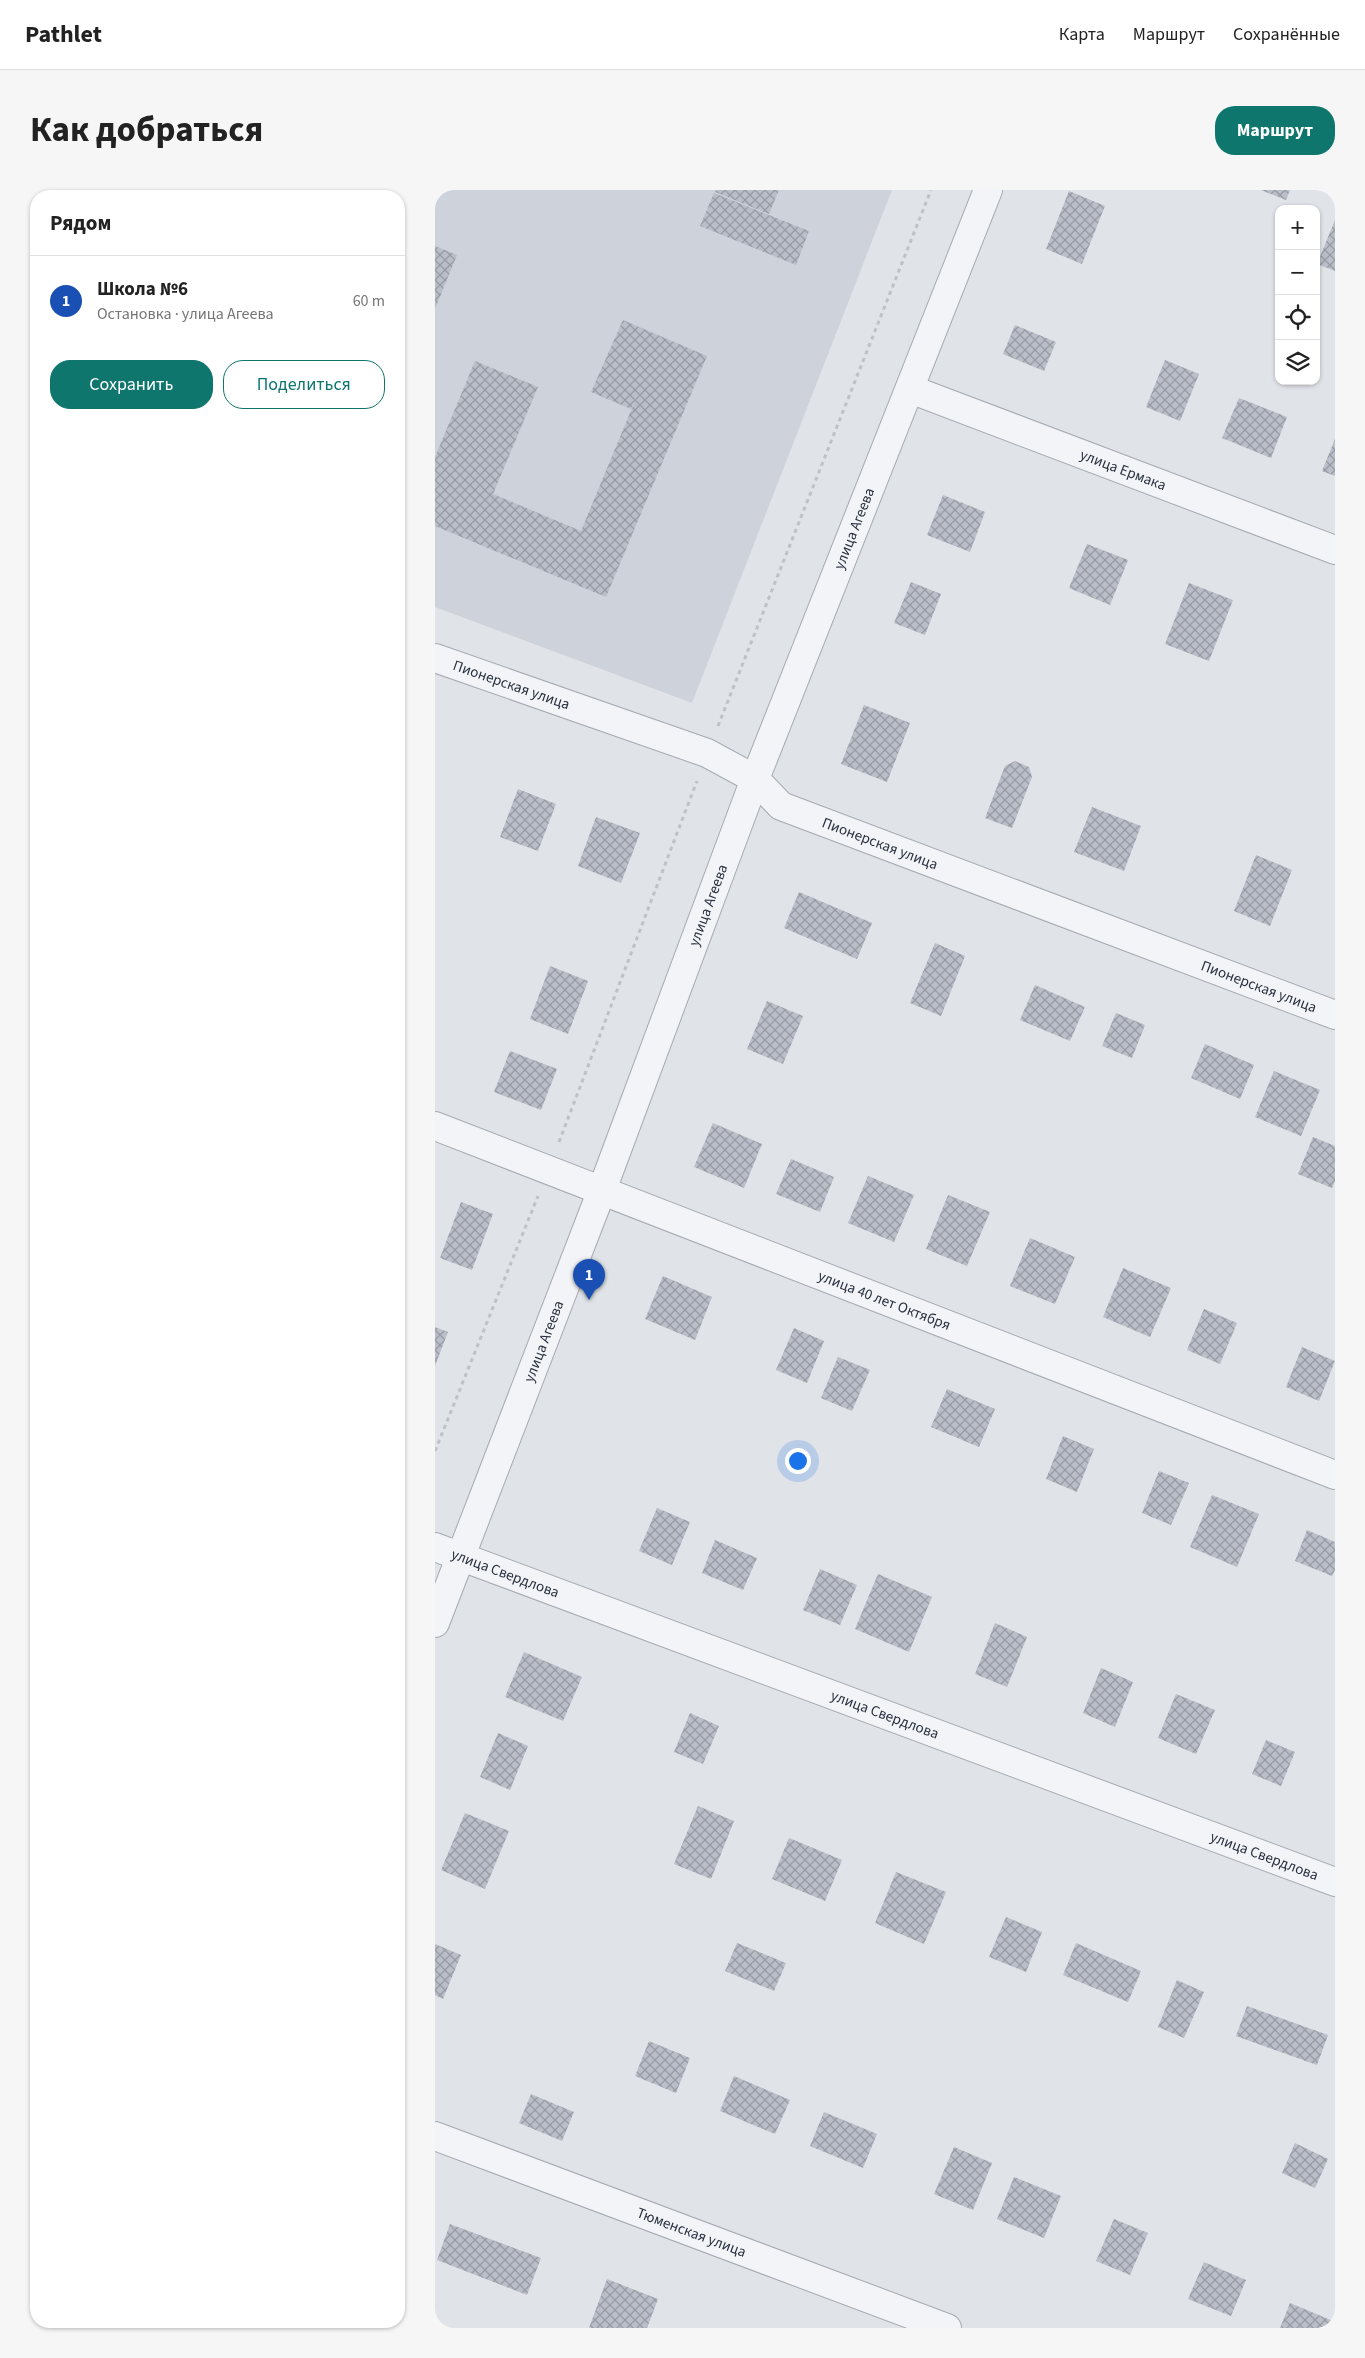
<!DOCTYPE html>
<html lang="ru">
<head>
<meta charset="utf-8">
<style>
  body { margin:0; font-family:"Source Sans 3",sans-serif; background:#f6f6f6; color:#222 }
  .controls { position:absolute; right:15px; top:15px; display:grid; overflow:hidden; border-radius:10px; box-shadow:0 1px 4px #0004 }
  .controls button { width:45px; height:45px; display:grid; place-items:center; padding:0; border:0; border-bottom:1px solid #e0e0e0; background:#fff; color:#222; font:25px sans-serif }
  .you { position:absolute; left:362px; top:1270px; width:18px; height:18px; margin:-12px; border:4px solid #fff; border-radius:50%; background:#1a73e8; box-shadow:0 0 0 8px #1a73e833 }
  .badge { display:grid; place-items:center; width:32px; height:32px; border-radius:50%; background:#0f766e; color:#fff; font-size:16px; font-weight:700 }
  .pin { position:absolute; translate:-50% -41px; filter:drop-shadow(0 1px 2px #0008) }
  .pin::after { content:''; position:absolute; top:26px; width:18px; height:15px; background:inherit; clip-path:polygon(0 0,100% 0,50% 100%) }
  .list { margin:0; padding:0; list-style:none }
  h2 { display:flex; justify-content:space-between; align-items:center; height:65px; margin:0; padding:0 20px; font-size:21px }
  h2 small { font-size:16px; font-weight:400; color:#767676 }
  .list li { display:grid; grid-template-columns:32px 1fr auto; gap:15px; align-items:center; box-sizing:border-box; height:90px; padding:0 20px; border-top:1px solid #e0e0e0 }
  .list b { display:block; font-size:19px; white-space:nowrap }
  .list p { margin:0; font-size:16px; white-space:nowrap; color:#767676 }
  .list em { font-size:16px; font-style:normal; color:#767676 }
  .actions { display:flex; gap:10px; padding:15px 20px }
  .actions a { flex:1; padding:11px 0; border:1px solid #0f766e; border-radius:20px; text-align:center; font-size:18px; color:#0f766e }
  .actions .main { background:#0f766e; color:#fff }
  .icon { flex:none; width:28px; height:28px; fill:none; stroke:currentColor; stroke-width:2; stroke-linecap:round; stroke-linejoin:round }
  .map { position:relative; flex:none; width:900px; height:2138px; overflow:hidden; border-radius:20px }
  header { display:flex; align-items:center; gap:30px; box-sizing:border-box; height:70px; padding:0 25px; background:#fff; border-bottom:1px solid #e0e0e0 }
  header strong { font-size:24px }
  nav { display:flex; gap:28px; margin-inline-start:auto; font-size:18px }
  .intro { display:flex; align-items:center; justify-content:space-between; box-sizing:border-box; height:120px; padding:0 30px }
  h1 { margin:0; font-size:35px }
  .button { padding:12px 22px; border-radius:20px; background:#0f766e; color:#fff; font-size:18px; font-weight:700 }
  main { display:flex; gap:30px; padding:0 30px }
  aside { flex:1; background:#fff; border-radius:20px; box-shadow:0 1px 4px #0004 }
  .map>svg:first-child { display:block }
  .built { fill:#ced2da }
  .building { fill:url(#building-cross-hatch) }
  .lines { fill:none; stroke-linecap:round; stroke-linejoin:round }
  .minor-casing { stroke:#a5aab2; stroke-width:30 }
  .path { stroke:#bec1c7; stroke-width:3; stroke-dasharray:4 4; stroke-linecap:butt }
  .minor { stroke:#f2f4f7; stroke-width:28 }
  .labels { text-anchor:middle; stroke-width:4.5; stroke-linejoin:round; paint-order:stroke }
  .street-label { font-size:15px; fill:#29303f; stroke:#eff2f6 }
</style>
</head>
<body>
<header>
<strong>Pathlet</strong>
<nav><a>Карта</a><a>Маршрут</a><a>Сохранённые</a></nav>
</header>
<div class="intro"><h1>Как добраться</h1><a class="button">Маршрут</a></div>
<main>
<aside>
<h2>Рядом<small></small></h2>
<ul class="list">
<li><span class="badge" style="background:#1a4fb4">1</span><div><b>Школа №6</b><p>Остановка · улица Агеева</p></div><em>60 m</em></li>
</ul>
<div class="actions"><a class="main">Сохранить</a><a>Поделиться</a></div>
</aside>
<div class="map">
<svg width="900" height="2138" viewBox="0 0 900 2138">
  <defs>
    <pattern id="building-cross-hatch" width="8" height="8" patternUnits="userSpaceOnUse" patternTransform="scale(1.25)"><rect width="8" height="8" fill="#babec8"/><path d="M0 0l8 8M0 8l8-8" fill="none" stroke="#979ba4"/></pattern>
  </defs>
  <rect width="100%" height="100%" fill="#e0e3e8"/>
  <!-- built -->
  <path class="built" d="M0,0H457L257,513L0,417Z"/>
  <!-- building -->
  <path class="building" d="M281,0H344L334,24L280,2Z
    M826,0H855L851,10Z
    M634,1L670,16L647,74L611,59Z
    M279,3L374,41L361,75L265,36Z
    M900,30V81L882,74Z
    M0,56L22,65L0,119Z
    M188,130L272,166L171,407L0,336V267L40,171L103,197L58,304L146,341L202,206L196,219L156,202Z
    M580,135L621,152L609,181L568,164Z
    M730,170L764,184L745,231L711,217Z
    M804,208L852,227L836,268L787,248Z
    M900,249V286L887,281Z
    M508,305L550,322L535,362L492,345Z
    M652,354L693,370L675,415L634,398Z
    M476,392L506,404L490,445L459,433Z
    M754,393L798,410L774,471L730,454Z
    M429,515L475,533L452,592L406,574Z
    M580,571L594,577L597,587L577,638L550,628L570,576Z
    M83,599L121,614L103,661L65,647Z
    M657,617L706,636L689,681L639,662Z
    M161,627L205,643L186,693L143,676Z
    M821,665L857,680L835,736L799,721Z
    M364,702L437,733L422,769L349,738Z
    M500,753L530,766L506,826L475,813Z
    M115,776L153,791L133,844L95,829Z
    M600,795L650,817L635,851L585,830Z
    M332,811L368,826L348,874L312,859Z
    M681,823L710,835L697,868L667,856Z
    M770,854L819,875L805,909L756,888Z
    M75,861L122,879L106,920L59,902Z
    M839,881L885,900L866,946L820,927Z
    M278,933L327,954L309,998L259,977Z
    M878,947L900,956V991L897,998L863,984Z
    M356,969L399,987L385,1022L341,1004Z
    M433,986L479,1005L459,1052L413,1033Z
    M513,1005L555,1022L532,1076L491,1059Z
    M26,1012L58,1024L37,1080L5,1068Z
    M595,1048L640,1067L620,1114L575,1096Z
    M688,1078L736,1098L715,1147L668,1127Z
    M228,1086L277,1107L260,1150L210,1129Z
    M769,1119L802,1133L785,1174L752,1160Z
    M0,1137L13,1142L0,1176Z
    M359,1138L389,1151L372,1193L341,1180Z
    M867,1157L900,1171L884,1211L851,1197Z
    M403,1167L435,1180L417,1221L386,1208Z
    M512,1199L560,1219L544,1257L496,1237Z
    M628,1246L659,1259L642,1302L611,1289Z
    M724,1281L754,1293L736,1335L707,1323Z
    M777,1305L824,1324L802,1377L755,1357Z
    M222,1318L255,1332L237,1375L204,1361Z
    M872,1340L900,1352V1380L897,1386L860,1371Z
    M280,1350L322,1368L308,1400L267,1383Z
    M385,1379L422,1395L405,1435L368,1420Z
    M443,1384L497,1407L474,1462L420,1439Z
    M560,1433L592,1447L572,1497L540,1484Z
    M89,1462L147,1487L128,1531L70,1507Z
    M666,1478L698,1492L680,1537L648,1523Z
    M741,1504L780,1520L761,1564L723,1548Z
    M255,1523L284,1536L268,1574L239,1562Z
    M63,1543L93,1556L75,1600L45,1587Z
    M831,1550L860,1562L846,1596L817,1584Z
    M263,1616L299,1631L276,1689L239,1674Z
    M30,1623L74,1641L50,1699L6,1680Z
    M354,1648L407,1670L390,1711L337,1689Z
    M461,1682L511,1702L489,1754L440,1733Z
    M571,1727L607,1742L591,1782L554,1767Z
    M302,1753L351,1773L339,1801L290,1781Z
    M641,1753L706,1781L693,1812L628,1785Z
    M0,1754L26,1765L8,1809L0,1805Z
    M742,1790L769,1802L749,1848L723,1837Z
    M812,1816L893,1845L882,1875L801,1846Z
    M214,1851L255,1868L241,1903L200,1886Z
    M299,1886L355,1910L340,1944L285,1921Z
    M96,1904L139,1922L127,1951L84,1933Z
    M389,1922L442,1944L428,1978L375,1956Z
    M860,1953L893,1969L880,1998L847,1983Z
    M519,1957L557,1973L538,2020L499,2004Z
    M579,1987L626,2006L609,2048L562,2029Z
    M679,2029L713,2043L695,2085L661,2071Z
    M15,2034L106,2068L92,2105L2,2070Z
    M769,2072L811,2090L796,2126L753,2109Z
    M172,2089L223,2109L212,2138H154Z
    M855,2113L898,2131L895,2138H845Z"/>
  <g class="lines">
    <defs>
      <g id="minor">
        <path id="s1" d="M475,199L900,360"/>
        <path id="s2" d="M0,468L272,563L320,589L346,616L900,825"/>
        <path id="s3" d="M0,936L900,1285"/>
        <path id="s4" d="M0,1357L900,1692"/>
        <path id="s5" d="M0,1433L167,1000L320,589L553,0"/>
        <path id="s6" d="M0,1946L512,2138"/>
      </g>
    </defs>
    <!-- minor casing -->
    <use href="#minor" class="minor-casing"/>
    <!-- path -->
    <path class="path" d="M283,536L496,0
      M124,952L262,591
      M0,1261L103,1006"/>
    <!-- minor -->
    <use href="#minor" class="minor"/>
  </g>
  <g class="labels">
    <!-- street labels -->
    <g class="street-label">
      <text dy="5" stroke="none"><textPath href="#s1" startOffset="228">улица Ермака</textPath></text>
      <text dy="5" stroke="none"><textPath href="#s5" startOffset="1172">улица Агеева</textPath></text>
      <text dy="5" stroke="none"><textPath href="#s2" startOffset="81">Пионерская улица</textPath></text>
      <text dy="5" stroke="none"><textPath href="#s2" startOffset="486">Пионерская улица</textPath></text>
      <text dy="5" stroke="none"><textPath href="#s5" startOffset="768">улица Агеева</textPath></text>
      <text dy="5" stroke="none"><textPath href="#s2" startOffset="891">Пионерская улица</textPath></text>
      <text dy="5" stroke="none"><textPath href="#s3" startOffset="482">улица 40 лет Октября</textPath></text>
      <text dy="5" stroke="none"><textPath href="#s5" startOffset="302">улица Агеева</textPath></text>
      <text dy="5" stroke="none"><textPath href="#s4" startOffset="75">улица Свердлова</textPath></text>
      <text dy="5" stroke="none"><textPath href="#s4" startOffset="480">улица Свердлова</textPath></text>
      <text dy="5" stroke="none"><textPath href="#s4" startOffset="885">улица Свердлова</textPath></text>
      <text dy="5" stroke="none"><textPath href="#s6" startOffset="274">Тюменская улица</textPath></text>
    </g>
  </g>
</svg>
<div class="controls">
<button>+</button>
<button>−</button>
<button><svg class="icon" aria-label="locate" viewBox="0 0 24 24"><circle cx="12" cy="12" r="6"/><path d="M12 2v4M12 18v4M2 12h4M18 12h4"/></svg></button>
<button><svg class="icon" aria-label="layers" viewBox="0 0 24 24"><path d="M12 4l9 5-9 5-9-5zM3 14l9 5 9-5"/></svg></button>
</div>
<div class="you"></div>
<div class="pin badge" style="left:154px;top:1110px;background:#1a4fb4">1</div>
</div>
</main>
</body>
</html>
